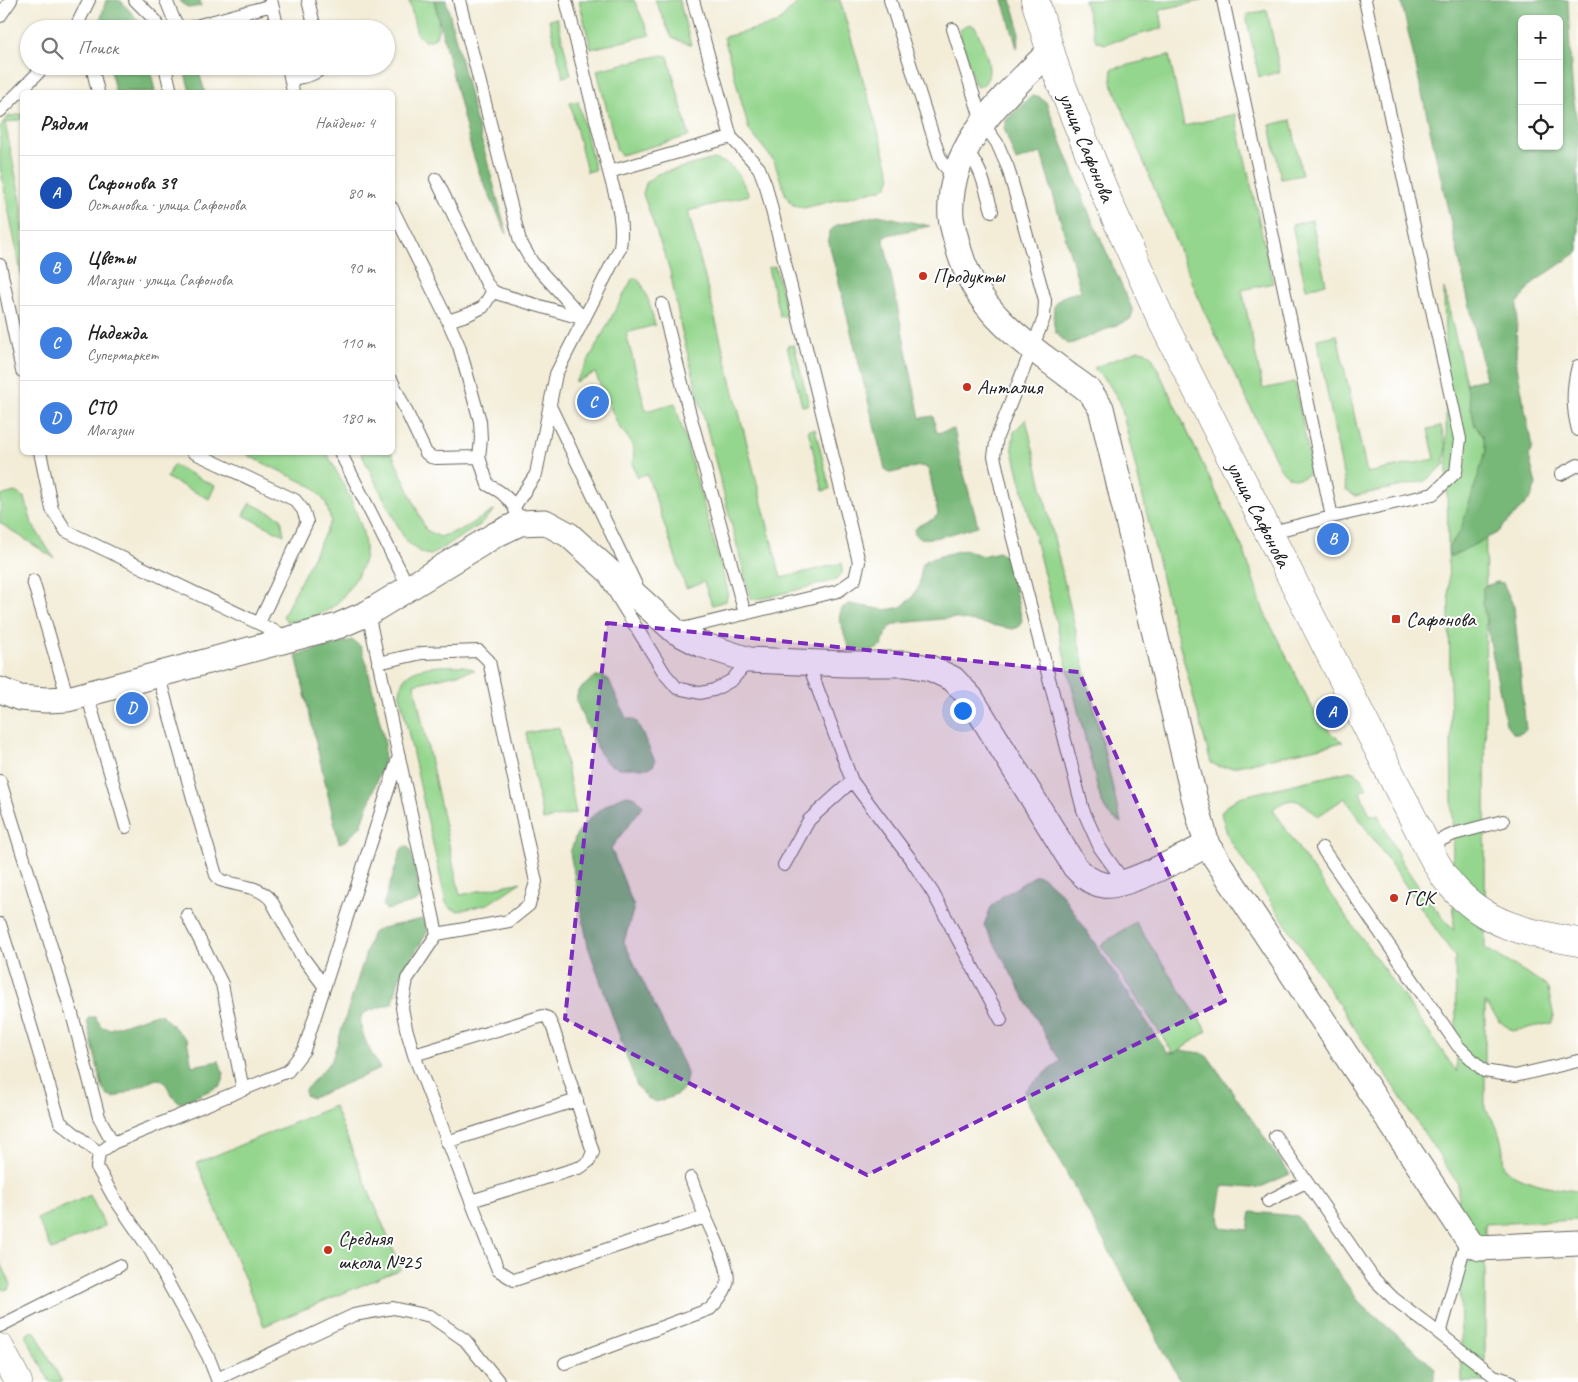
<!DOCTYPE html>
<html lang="ru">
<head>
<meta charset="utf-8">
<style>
  body { margin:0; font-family:Caveat,sans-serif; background:#f6f6f6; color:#222 }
  .controls { position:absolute; right:15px; top:15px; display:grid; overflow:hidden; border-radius:8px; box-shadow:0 1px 4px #0004 }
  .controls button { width:45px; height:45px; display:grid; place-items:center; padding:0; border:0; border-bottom:1px solid #e0e0e0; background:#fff; color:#222; font:25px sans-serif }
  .you { position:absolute; left:962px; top:710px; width:18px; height:18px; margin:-12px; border:4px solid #fff; border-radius:50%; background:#1a73e8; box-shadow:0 0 0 8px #1a73e833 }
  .badge { display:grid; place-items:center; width:32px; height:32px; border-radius:50%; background:#ea580c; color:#fff; font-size:16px; font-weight:700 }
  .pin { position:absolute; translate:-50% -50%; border:2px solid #fff; box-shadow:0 1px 5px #0006 }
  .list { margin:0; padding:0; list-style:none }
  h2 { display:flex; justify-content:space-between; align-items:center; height:65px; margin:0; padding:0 20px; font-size:21px }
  h2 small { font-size:16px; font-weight:400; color:#767676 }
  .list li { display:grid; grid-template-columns:32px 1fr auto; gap:15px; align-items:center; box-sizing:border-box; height:75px; padding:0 20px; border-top:1px solid #e0e0e0 }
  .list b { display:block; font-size:19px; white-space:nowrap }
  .list p { margin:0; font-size:16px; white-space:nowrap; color:#767676 }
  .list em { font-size:16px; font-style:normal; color:#767676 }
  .icon { flex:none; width:28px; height:28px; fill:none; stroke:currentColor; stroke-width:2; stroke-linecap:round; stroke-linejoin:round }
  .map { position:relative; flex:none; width:1578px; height:1382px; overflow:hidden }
  .search { position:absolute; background:#fff; box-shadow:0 1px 4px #0004; left:20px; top:20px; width:375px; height:55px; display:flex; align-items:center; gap:12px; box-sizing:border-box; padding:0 18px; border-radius:28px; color:#767676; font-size:19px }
  .panel { position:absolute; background:#fff; box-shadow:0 1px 4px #0004; left:20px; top:90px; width:375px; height:365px; border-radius:8px }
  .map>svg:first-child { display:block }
  .green { fill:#94d68d; stroke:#587954; fill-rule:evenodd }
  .forest { fill:#77b778; stroke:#4a6a4a; fill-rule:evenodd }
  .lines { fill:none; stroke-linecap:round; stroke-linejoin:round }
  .lane-casing { stroke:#67655e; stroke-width:14 }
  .street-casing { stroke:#67655e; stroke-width:27 }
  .secondary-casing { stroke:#67655e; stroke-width:29 }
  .lane { stroke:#fff; stroke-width:12 }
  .street { stroke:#fff; stroke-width:25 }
  .secondary { stroke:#fff; stroke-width:28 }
  .marked { fill:#7b2cbf; fill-opacity:0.2; stroke:#7b2cbf; stroke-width:4; stroke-dasharray:10 6; stroke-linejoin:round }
  .poi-dot { fill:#c8321e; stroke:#fff; stroke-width:2 }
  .labels { text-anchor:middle; stroke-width:4; stroke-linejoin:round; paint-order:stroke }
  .street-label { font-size:21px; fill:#1c1c1c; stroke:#fff }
  .poi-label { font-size:21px; fill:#1c1c1c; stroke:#fff; text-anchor:start }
</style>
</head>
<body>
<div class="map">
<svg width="1578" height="1382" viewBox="0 0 1578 1382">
  <rect width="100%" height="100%" fill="#fff"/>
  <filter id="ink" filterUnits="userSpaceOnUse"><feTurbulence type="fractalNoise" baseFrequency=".02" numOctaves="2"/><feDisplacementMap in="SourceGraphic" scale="10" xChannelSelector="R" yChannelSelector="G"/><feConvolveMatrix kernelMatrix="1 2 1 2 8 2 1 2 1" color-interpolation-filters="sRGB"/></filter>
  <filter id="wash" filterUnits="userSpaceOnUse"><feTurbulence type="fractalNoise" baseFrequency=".0096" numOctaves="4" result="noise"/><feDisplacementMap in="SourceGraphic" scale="20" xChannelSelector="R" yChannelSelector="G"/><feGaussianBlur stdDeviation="1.12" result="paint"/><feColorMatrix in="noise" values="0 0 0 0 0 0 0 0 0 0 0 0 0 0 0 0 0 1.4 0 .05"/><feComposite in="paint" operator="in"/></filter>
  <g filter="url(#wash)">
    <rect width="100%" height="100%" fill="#f3edd8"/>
    <!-- green -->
    <path class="green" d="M409,0H434C437,12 442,26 435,38L430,41H424L417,34Z
      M579,0H634L650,35L591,49Z
      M655,0H679L691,45L672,38Z
      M800,0H840L891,176L888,185L881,189L804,208L793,205L786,196L774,161L749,130L724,37L776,24Z
      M1084,0H1201V1L1162,9L1160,12L1163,28L1105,44L1096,41Z
      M1267,10L1280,72L1259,77L1246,15Z
      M557,18L571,75L563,77L549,20Z
      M971,24L976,28C982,43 1000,78 979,87L975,85L960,34L961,29L964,26Z
      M662,55L668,56L689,136L621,155L617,151L597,70Z
      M1169,55L1184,126L1235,114L1273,283L1242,290L1263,389L1295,382L1311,468C1308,477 1299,481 1290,477C1286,476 1283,471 1280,468L1203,309L1111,81L1112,69Z
      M578,101L595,170L587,172L570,103Z
      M22,114V119L5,123L22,206V278L0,167V127L7,117Z
      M1291,120L1302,175L1281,179L1270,125Z
      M714,159C738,166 738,174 749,195L688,211L781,578L842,563V574L836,580L756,600L751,598L749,592L681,328L670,271L643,194L646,183L657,174Z
      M1312,220L1326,284L1306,289L1292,225Z
      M775,266L787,315L780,317L768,268Z
      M636,278C647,286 651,312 655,325L626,333L646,411L675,403L728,592L726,601L712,605L704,582L686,588L647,474L637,477L632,462L634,457L633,448L629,439L619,427L595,373L575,382L586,365L632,279Z
      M1444,288L1466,383L1486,379L1485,948L1543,983L1548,989L1554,1017L1552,1023L1513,1031L1499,1021L1485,1002V1109C1497,1124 1500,1132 1503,1151C1503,1156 1503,1163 1505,1167C1512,1181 1563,1190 1578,1191V1220L1485,1224V1382H1462L1458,1184L1228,837L1221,813L1226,806L1239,797L1350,771C1361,773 1363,779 1367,788L1360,792L1370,815H1378L1402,862L1423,893L1452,929L1454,930ZM1345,798L1455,957L1457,1072L1306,860L1273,809C1293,793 1301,801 1318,816Z
      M1337,335L1367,473L1435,459L1428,429L1441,426L1446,447L1443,466L1425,481L1355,496L1346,490L1317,339Z
      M794,345L809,405L802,406L787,346Z
      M1138,350L1145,351L1152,357L1244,551L1264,612L1317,717L1333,735L1343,742L1233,767H1220L1211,763L1164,586L1120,402L1110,386L1094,368Z
      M1026,419L1121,823L1109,815L1101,801L1012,447L1014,432Z
      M815,429L830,489L823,491L808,430Z
      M247,453H327C340,480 374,533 363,563C359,576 349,588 341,599C331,612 303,623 286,621L283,616L331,521L326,503L313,487L249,456Z
      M361,453H392L426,530L440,537L462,529L495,510L480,525L431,555L424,554L418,551L405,540Z
      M173,465L215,486L209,499L167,478Z
      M15,492L25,498L32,524L54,558L0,523V496Z
      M250,503L281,518L284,535L243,515Z
      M464,666L475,670L414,684L460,895L521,882L488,904L458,911L450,908L446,903L400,695C400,691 401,687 402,683C410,663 446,666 464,666Z
      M559,727L576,813L543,820L526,733Z
      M1135,922L1207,1031L1174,1054L1101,945Z
      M334,1106L401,1269L264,1326L197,1163Z
      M90,1195L105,1226L52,1250L37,1219Z
      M0,1261L11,1284L10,1288L5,1290L2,1289L0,1284Z
      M32,1331L36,1333L62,1382H50L27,1339V1334Z"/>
    <!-- forest -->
    <path class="forest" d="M106,0H120L138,20L142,29H102L100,21Z
      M180,0H200L201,6L189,8L181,3Z
      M434,0H446L473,109L507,234L480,175L471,148Z
      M1003,0H1011C1016,17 1022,31 1017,48Z
      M1401,0H1568C1570,42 1570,86 1578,127V252L1534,282L1517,304L1516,361L1532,447L1529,456L1536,485L1531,498L1497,533L1450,557L1448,547L1460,532L1486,451L1483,436L1475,426L1466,383L1486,379ZM1522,19H1559V146H1522Z
      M110,66H150L155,92H115Z
      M192,66H197L205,92H190L185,73L187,68Z
      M1032,96H1038L1046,102L1089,213L1133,311L1131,319L1073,343L1068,344C1064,340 1059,337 1056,333C1053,328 1052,306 1056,302C1061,295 1073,294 1081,291L1041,153L1016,161L1004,128L1007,119Z
      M878,215L930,226L883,236L920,418L933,416L937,433L954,429L961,463L978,526C965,529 929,543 918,537C915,535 915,534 914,530C921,521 933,523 938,514L929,471L926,467L920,466L891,473L885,469L828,239L830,231L837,225Z
      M967,550L982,556L999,552L1007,556L1022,620L1019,627L1013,629L953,618L899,623L890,627L886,632L882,646L872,651L854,650L848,646L839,617L842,608L849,604L886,610L901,607L912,598L919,586L922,565L927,560L958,551Z
      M1497,582L1503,583L1514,607L1526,730L1519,734L1513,733L1506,724L1483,605V587Z
      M352,640L361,647L366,661L385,744L384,760L361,826L347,840L339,843L296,655Z
      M603,676L609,680L625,716L627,719H633L637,722L655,761L653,766L648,768H620L608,764L600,754L576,701L578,691L594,677Z
      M627,795C636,796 638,799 643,806L611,848L634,907L624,942L687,1073C686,1095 675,1096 656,1102L647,1098L637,1086L588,946L570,853L576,835L589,819L602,808L616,799Z
      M406,846L410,849L421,896L416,902L386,910L383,905L402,848Z
      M1036,875L1043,877L1062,894L1167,1052L1174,1053L1179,1050L1202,1053L1209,1058L1290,1174L1263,1186L1253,1188L1223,1186L1219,1209L1220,1227L1248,1230L1251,1212L1297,1216L1360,1303L1436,1369L1433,1382H1181L1026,1099L1025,1090L1060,1061L984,925L991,907L1000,898Z
      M422,919L426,923L428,931L399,979L393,1003C385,1007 369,1009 363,1014C353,1024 375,1059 380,1069L312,1098L305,1095V1090L332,1060L372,934L378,929Z
      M156,1014L162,1015L187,1040L192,1066L219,1061C222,1070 227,1078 220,1086L181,1103C168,1099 170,1079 156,1079L114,1098L108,1096L103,1090L87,1021L89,1017H95L102,1027L110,1029Z"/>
  </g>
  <g filter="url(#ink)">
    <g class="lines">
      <defs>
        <path id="lane" d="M135,0L156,21L157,29
          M166,0L174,20L181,29
          M271,0L278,29
          M308,0L315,29
          M566,0L609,172
          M890,0L939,155L943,164L954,177
          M1223,0L1332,517L1268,533
          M0,16L11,0
          M75,29L89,0
          M185,29L272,5
          M953,29L982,122L997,143L1008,168L1045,300L1044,318L997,437L994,456L1010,527L1083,810L1100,848L1125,883
          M92,66L98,92
          M165,66L171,92
          M288,66L293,92
          M291,79C302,77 316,76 323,66
          M0,111L45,66
          M965,149C982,167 985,188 992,211
          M436,179L487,284L493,291L499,294L584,319L532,262L520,241L459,0
          M392,208L448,321L459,346L480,421L481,439L479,457L488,485C500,491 507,496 514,507
          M0,265L22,371
          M662,304L689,411L745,614
          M448,321L469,314L483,307L493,291
          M1578,366C1572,388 1572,408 1578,430
          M392,381L426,453L431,457L436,458L479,457
          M550,406L638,589
          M40,452L52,509L66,531L289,638
          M193,452L295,500L303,510L307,522L259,623
          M340,452L409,588
          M1561,474L1578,465
          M1332,517L1433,494L1456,472L1460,439L1365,0
          M520,523L514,507L536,474L556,374L620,248C624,219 616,199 609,172L731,137
          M607,580L665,674L677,688L700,693L714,690L732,680L749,660
          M33,581L68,699
          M368,613L437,934L509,921L529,905L536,882L489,661L479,651L422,653L378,663
          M678,630L838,591L855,579L859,562L766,186L759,168L731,137L693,0
          M158,674L195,805L216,875L220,880C236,886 259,885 271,900L301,955L324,986
          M87,694L126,827
          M0,781L72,1014L99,1117L113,1143
          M852,781L912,861L933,893L1001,1020
          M1427,846L1454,834L1503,821
          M1322,848L1458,1046L1484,1071L1515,1076L1578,1061
          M784,865L809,820L852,781L808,663
          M187,915L222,984L243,1090
          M0,924L60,1122L99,1153
          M437,934L407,979L402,1008L406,1028L414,1055L498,1270L514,1280L705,1217
          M414,1055L543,1016L548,1018L553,1028L593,1152L589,1161L581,1167L471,1201
          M1275,1136L1373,1278L1393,1298L1440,1334
          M447,1142L577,1100
          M99,1153L97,1167L113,1196L150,1250L208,1356L217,1379L354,1315L393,1308L430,1316L465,1340L499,1382
          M99,1153L113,1143L288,1071L304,1050L399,756
          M1268,1201L1306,1182
          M1467,1238L1440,1334L1494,1376L1512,1382
          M0,1326L119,1266
          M565,1363L710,1309C717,1302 724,1294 727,1284C732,1269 712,1233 706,1218C700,1205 696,1191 691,1178"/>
        <path id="street" d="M1050,51C1004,97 946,146 951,217C952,225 954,232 956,239C963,270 979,299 1001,321C1021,342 1046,358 1069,376C1076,381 1084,386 1090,392C1094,397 1097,403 1101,408L1193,793L1207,845L1471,1244L1480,1248L1578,1243
          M0,690L20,698L46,700L68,699L338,626L368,613L495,535L520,523L545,522L569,535L675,631L700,644L749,660L845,664H906L930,668L953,679L971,698L1075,867C1084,876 1091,883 1104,885C1123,889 1187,855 1207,845"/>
        <path id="secondary" d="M1035,0L1057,73L1109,203L1162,321L1427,846C1434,859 1441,874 1451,885C1486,926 1528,933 1578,942
          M0,1348L18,1382"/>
      </defs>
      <!-- lane casing -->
      <use href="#lane" class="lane-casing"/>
      <!-- street casing -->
      <use href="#street" class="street-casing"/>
      <!-- secondary casing -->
      <use href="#secondary" class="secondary-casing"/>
      <!-- lane -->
      <use href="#lane" class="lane"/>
      <!-- street -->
      <use href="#street" class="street"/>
      <!-- secondary -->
      <use href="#secondary" class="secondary"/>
    </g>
  </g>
  <!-- marked area -->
  <path class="marked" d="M607,623L1079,672L1225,1001L867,1175L565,1019Z"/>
  <!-- markers -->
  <g class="poi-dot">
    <circle cx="923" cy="276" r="5"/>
    <circle cx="967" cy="387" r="5"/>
    <rect x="1391" y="614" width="10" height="10" rx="2.5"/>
    <circle cx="1394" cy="898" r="5"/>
    <circle cx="328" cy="1250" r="5"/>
  </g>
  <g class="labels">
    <!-- street labels -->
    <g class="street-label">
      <text transform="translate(1087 147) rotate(68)" y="7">улица Сафонова</text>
      <text transform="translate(1259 514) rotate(63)" y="7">улица Сафонова</text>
    </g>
    <!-- poi labels -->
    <g class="poi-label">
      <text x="933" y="283">Продукты</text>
      <text x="977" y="394">Анталия</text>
      <text x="1406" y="626">Сафонова</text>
      <text x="1404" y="905">ГСК</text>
      <text x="338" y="1245">Средняя<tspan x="338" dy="24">школа №25</tspan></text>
    </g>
  </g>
</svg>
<div class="controls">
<button>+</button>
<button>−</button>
<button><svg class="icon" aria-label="locate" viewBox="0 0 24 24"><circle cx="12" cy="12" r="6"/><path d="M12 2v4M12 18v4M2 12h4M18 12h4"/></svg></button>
</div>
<div class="you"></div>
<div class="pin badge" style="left:1332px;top:712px;background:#1a4fb4">A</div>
<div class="pin badge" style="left:1333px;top:539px;background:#3f7fe0">B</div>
<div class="pin badge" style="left:593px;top:402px;background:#3f7fe0">C</div>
<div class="pin badge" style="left:132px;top:708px;background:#3f7fe0">D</div>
<div class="search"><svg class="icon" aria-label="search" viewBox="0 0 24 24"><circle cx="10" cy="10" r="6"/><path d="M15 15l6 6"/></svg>Поиск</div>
<section class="panel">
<h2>Рядом<small>Найдено: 4</small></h2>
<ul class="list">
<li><span class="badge" style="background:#1a4fb4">A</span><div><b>Сафонова 39</b><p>Остановка · улица Сафонова</p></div><em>80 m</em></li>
<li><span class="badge" style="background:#3f7fe0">B</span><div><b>Цветы</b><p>Магазин · улица Сафонова</p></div><em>90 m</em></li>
<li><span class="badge" style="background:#3f7fe0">C</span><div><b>Надежда</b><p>Супермаркет</p></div><em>110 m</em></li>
<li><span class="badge" style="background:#3f7fe0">D</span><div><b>СТО</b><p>Магазин</p></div><em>180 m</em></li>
</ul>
</section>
</div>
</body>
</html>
